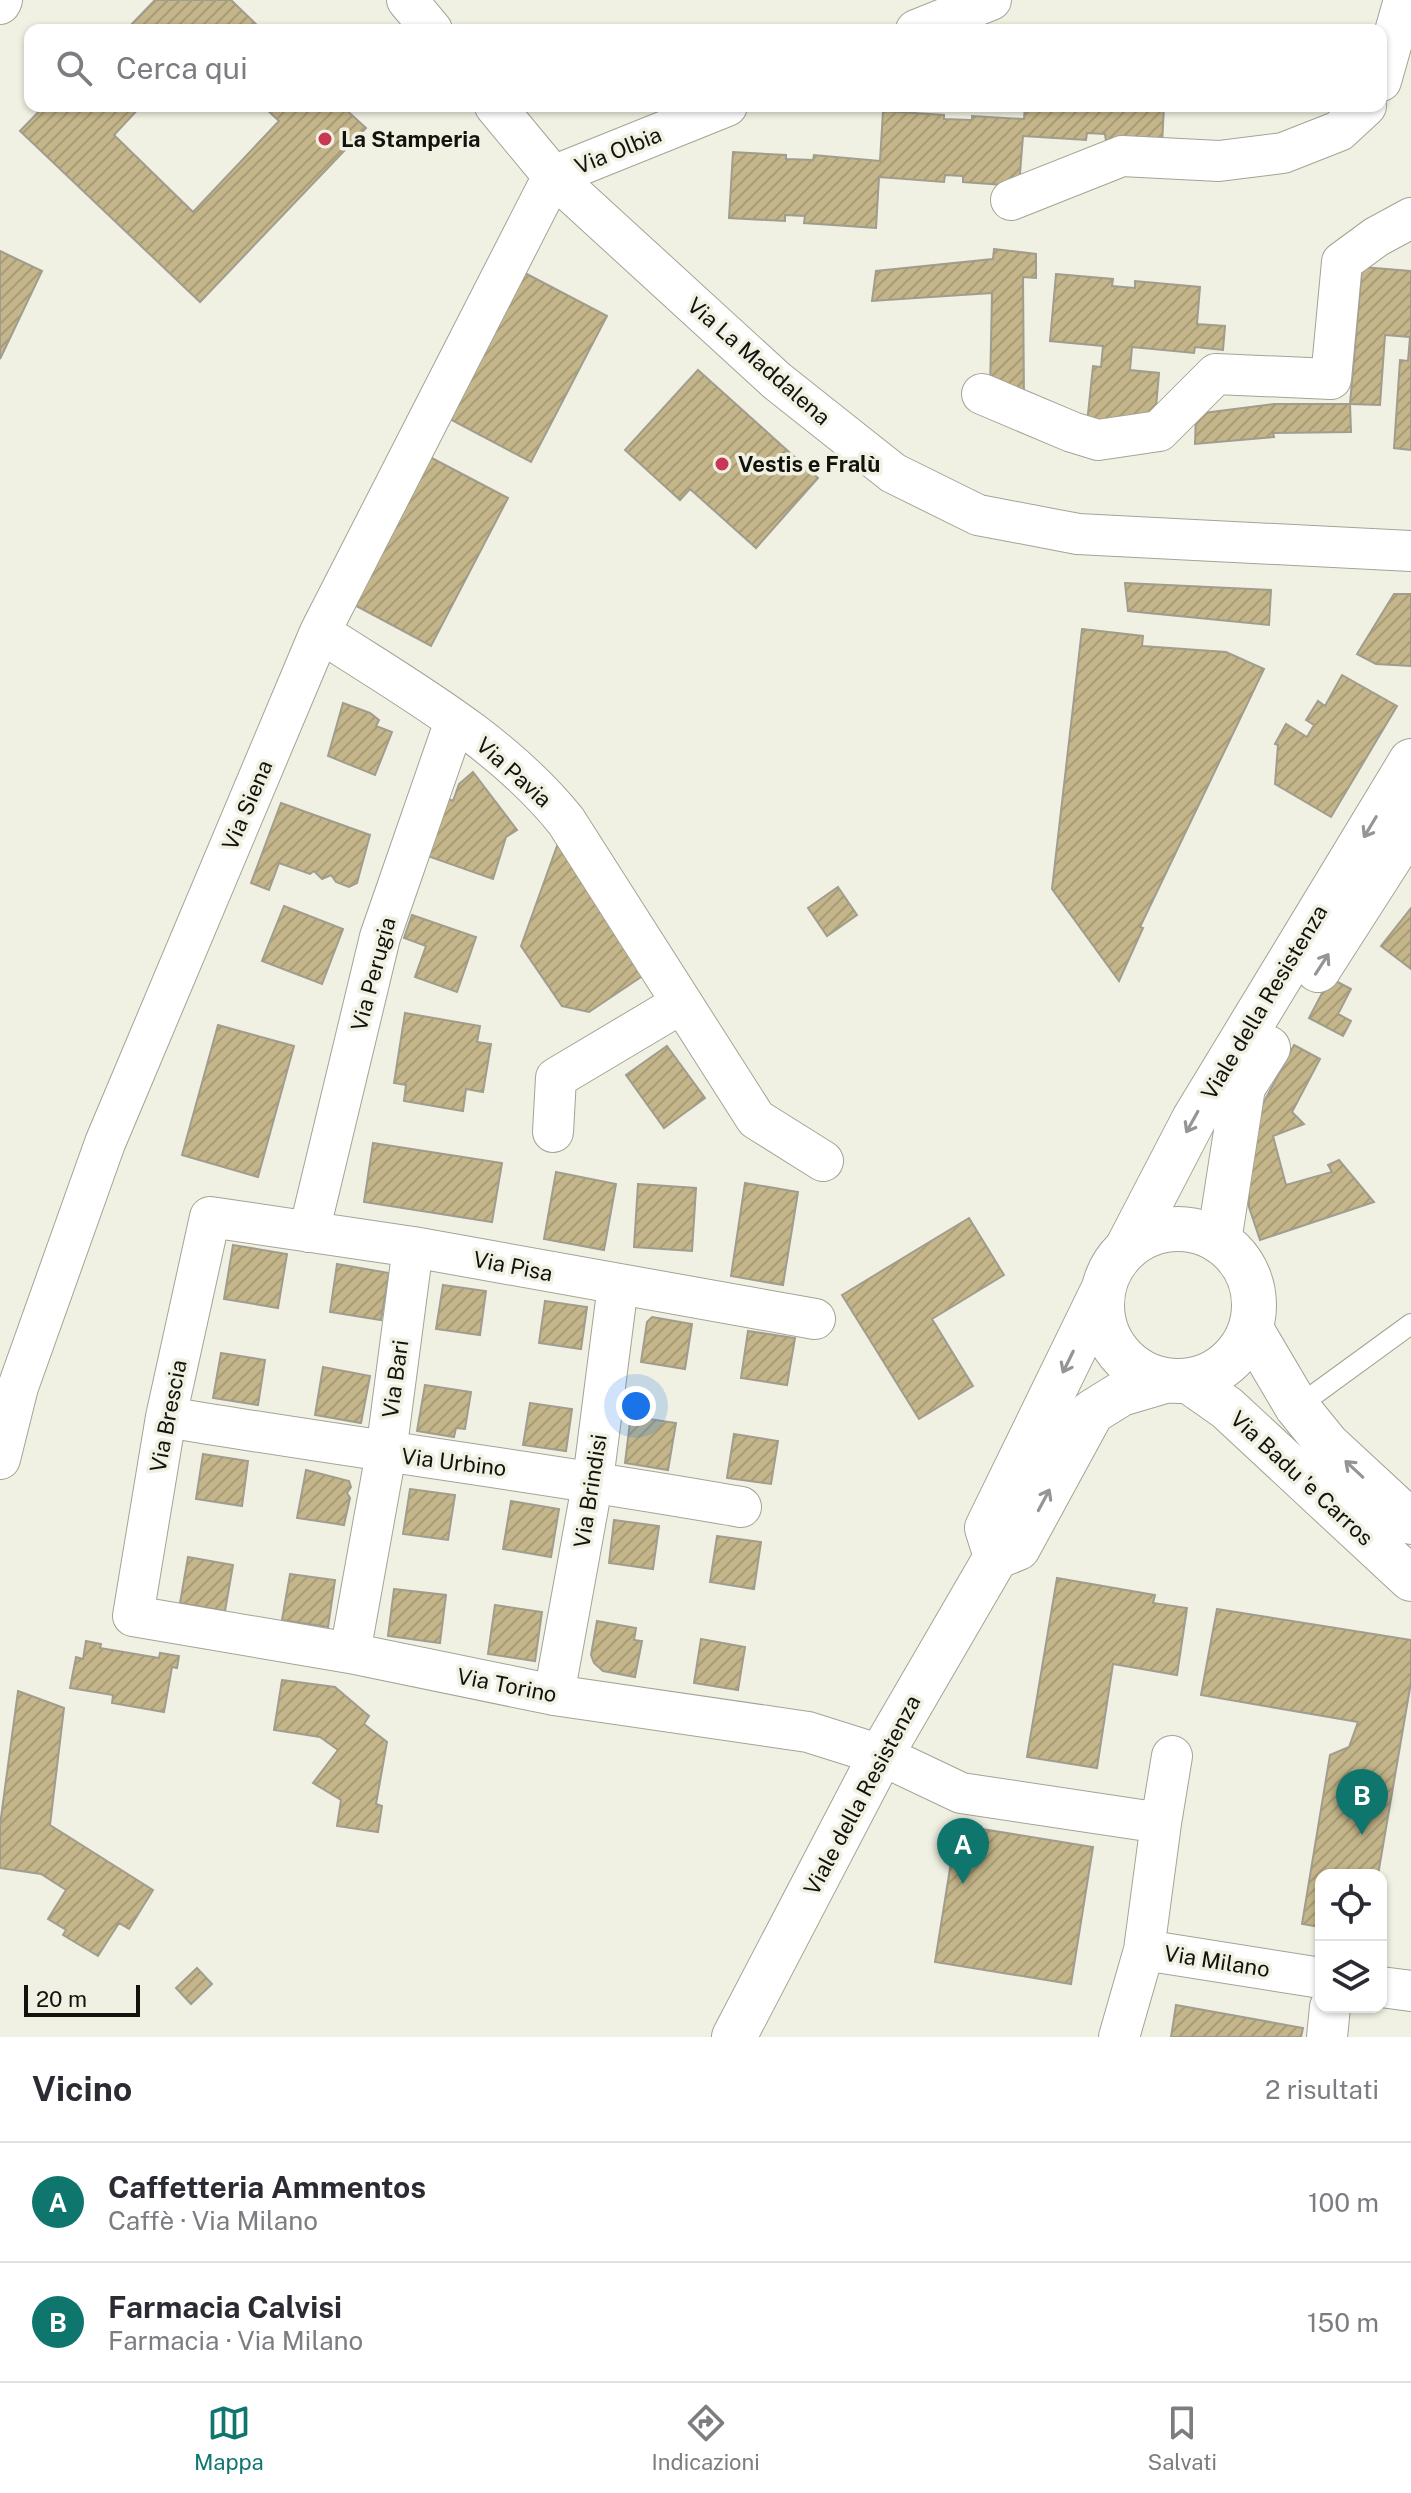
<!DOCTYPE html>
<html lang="it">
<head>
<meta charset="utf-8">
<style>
  body { margin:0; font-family:"Public Sans",sans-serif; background:#f7f7f7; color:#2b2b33 }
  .controls { position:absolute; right:24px; bottom:24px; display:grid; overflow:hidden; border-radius:16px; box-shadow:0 2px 6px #0004 }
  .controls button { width:72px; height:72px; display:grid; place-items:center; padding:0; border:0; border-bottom:2px solid #e1e1e2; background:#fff; color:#2b2b33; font:40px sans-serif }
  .scale { position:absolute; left:24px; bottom:20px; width:116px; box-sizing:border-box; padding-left:8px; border:4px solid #13130e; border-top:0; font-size:22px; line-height:28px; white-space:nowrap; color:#13130e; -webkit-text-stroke:6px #f0f1e2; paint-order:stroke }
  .you { position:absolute; left:636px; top:1406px; width:28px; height:28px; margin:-20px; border:6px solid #fff; border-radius:50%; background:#1a73e8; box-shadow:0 0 0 12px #1a73e833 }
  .badge { display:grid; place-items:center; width:52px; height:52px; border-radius:50%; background:#0f766e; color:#fff; font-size:26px; font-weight:700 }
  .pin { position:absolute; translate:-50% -66px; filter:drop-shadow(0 2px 4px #0008) }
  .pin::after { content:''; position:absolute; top:42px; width:28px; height:24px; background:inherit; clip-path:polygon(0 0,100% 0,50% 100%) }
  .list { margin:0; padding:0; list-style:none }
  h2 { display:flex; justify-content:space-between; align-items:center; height:104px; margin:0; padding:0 32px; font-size:34px }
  h2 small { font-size:26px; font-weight:400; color:#7c7c81 }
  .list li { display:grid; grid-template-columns:52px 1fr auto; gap:24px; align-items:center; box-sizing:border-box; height:120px; padding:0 32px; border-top:2px solid #e1e1e2 }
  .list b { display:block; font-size:30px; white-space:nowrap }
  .list p { margin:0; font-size:26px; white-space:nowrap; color:#7c7c81 }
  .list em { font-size:26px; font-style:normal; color:#7c7c81 }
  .icon { flex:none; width:44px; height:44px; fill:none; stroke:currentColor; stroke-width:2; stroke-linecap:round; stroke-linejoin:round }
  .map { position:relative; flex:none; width:1411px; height:2037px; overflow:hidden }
  .search { position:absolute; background:#fff; box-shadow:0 2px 6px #0004; left:24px; right:24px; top:24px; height:88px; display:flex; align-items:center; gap:20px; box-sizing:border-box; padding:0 28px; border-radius:16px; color:#7c7c81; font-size:30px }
  .sheet { height:344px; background:#fff }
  nav { display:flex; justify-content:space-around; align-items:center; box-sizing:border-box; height:112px; border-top:2px solid #e1e1e2; background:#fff; font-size:22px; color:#7c7c81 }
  nav a { display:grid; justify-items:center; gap:4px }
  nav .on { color:#0f766e }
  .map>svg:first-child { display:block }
  .building { fill:url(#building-hatch); stroke:#a09c8e; stroke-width:2 }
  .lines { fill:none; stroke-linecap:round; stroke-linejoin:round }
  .service-casing { stroke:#a3a496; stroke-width:22 }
  .minor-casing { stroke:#a3a496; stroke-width:42 }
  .tertiary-casing { stroke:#a3a496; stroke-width:46 }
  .secondary-casing { stroke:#a3a496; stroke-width:46 }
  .service { stroke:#fff; stroke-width:20 }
  .minor { stroke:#fff; stroke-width:40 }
  .tertiary { stroke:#fff; stroke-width:44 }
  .secondary { stroke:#fff; stroke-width:44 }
  .oneway { stroke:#959593 }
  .poi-dot { fill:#c83855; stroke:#f0f1e2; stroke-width:3 }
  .labels { text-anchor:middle; stroke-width:7; stroke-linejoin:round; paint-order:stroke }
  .poi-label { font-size:22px; font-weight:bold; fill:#13130e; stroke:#f0f1e2; text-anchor:start }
  .street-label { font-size:22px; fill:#13130e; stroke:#f0f1e2 }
</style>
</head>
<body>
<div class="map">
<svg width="1411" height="2037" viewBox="0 0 1411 2037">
  <defs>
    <pattern id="building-hatch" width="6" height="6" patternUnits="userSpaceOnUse" patternTransform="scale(2)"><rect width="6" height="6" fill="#c4b68a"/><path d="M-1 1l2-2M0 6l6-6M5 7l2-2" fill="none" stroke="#a89c76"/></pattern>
  </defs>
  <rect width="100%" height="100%" fill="#f0f1e2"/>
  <!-- building -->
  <path class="building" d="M155,0H231L262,30H126Z
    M44,106H141L114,135L193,212L279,121L263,106H342L366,128L200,302L20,131Z
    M1025,106H1164L1162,145L1106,141L1105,134L1087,133L1086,140L1023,136L1019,186L963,182V176L945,175L944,182L879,177L876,228L804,223L805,216L785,215V221L729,218L733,152L786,155V159L813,160L814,155L880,161L883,111L944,115V119L972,120V116L1024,119Z
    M994,249L1036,254V278L1023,277L1024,400L990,391L992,293L872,301L876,271L993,259Z
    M0,251L42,271L0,359Z
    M1362,267L1411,271V450L1394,448L1400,360L1408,361L1410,337L1385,335L1380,405L1350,404Z
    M523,272L607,316L531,462L448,418Z
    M1056,274L1113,279L1112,286L1135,288V281L1200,287L1197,324L1225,326L1223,350L1195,347L1194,353L1132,347L1130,370L1159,373L1154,430L1087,423L1093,366L1101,367L1103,346L1050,341Z
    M698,370L818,478L756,548L690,489L680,500L625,450Z
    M1274,404H1350L1351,432L1273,433L1274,437L1195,444L1196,414Z
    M426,455L508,498L431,646L349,602Z
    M1125,583L1271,590L1269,625L1128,611Z
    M1394,594H1411V666L1376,664L1357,654Z
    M1082,629L1143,636L1142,646L1226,652L1264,669L1140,927L1143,928L1119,981L1052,889Z
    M1342,675L1397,706L1331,817L1275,784L1278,745L1275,744L1286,724L1307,737L1314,725L1306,720L1318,701L1325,706Z
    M343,703L370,713L379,720L376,726L392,732L375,775L328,756Z
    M473,772L517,830L506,837L493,879L419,853L439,795L453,801L459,784Z
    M281,803L370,835L357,883L349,887L336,882L331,875L322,879L314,871L310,874L279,863L269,890L251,883Z
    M561,835L647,973L589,1012L562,1006L521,946Z
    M838,887L857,915L827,936L808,908Z
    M284,906L343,929L322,984L262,961Z
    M1411,908V969L1381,946Z
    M412,915L476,937L457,992L415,977L426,946L404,938Z
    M1330,978L1351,989L1338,1014L1351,1021L1343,1036L1309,1018Z
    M405,1013L480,1026L477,1042L491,1044L483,1092L466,1089L463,1111L404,1101L406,1085L394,1083Z
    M218,1025L294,1046L258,1177L182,1155Z
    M1294,1045L1320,1059L1292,1112L1304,1124L1273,1136L1286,1185L1332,1172L1328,1165L1339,1160L1374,1202L1260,1240L1249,1207L1248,1143L1257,1115Z
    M667,1046L705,1098L664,1128L626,1075Z
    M373,1143L502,1163L492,1222L364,1202Z
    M556,1172L616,1184L604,1250L544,1239Z
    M745,1183L798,1192L783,1285L731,1276Z
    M638,1184L696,1188L692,1251L634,1247Z
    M969,1218L1004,1275L932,1319L973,1386L919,1419L842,1295Z
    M233,1245L287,1254L278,1308L224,1299Z
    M337,1264L389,1273L381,1320L330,1312Z
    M443,1285L486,1291L480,1335L436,1329Z
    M545,1301L587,1307L581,1349L539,1343Z
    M652,1317L692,1324L685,1369L641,1362L647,1322Z
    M748,1331L795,1338L787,1385L741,1378Z
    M221,1353L265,1360L258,1405L213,1398Z
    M323,1367L370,1376L361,1423L315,1415Z
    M425,1385L471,1392L465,1429L456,1428L454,1437L417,1431Z
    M530,1403L572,1409L566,1451L523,1445Z
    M636,1417L676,1423L668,1470L625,1463L630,1422Z
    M734,1434L778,1441L771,1484L727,1478Z
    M203,1454L248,1461L242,1506L196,1499Z
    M306,1470L349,1481L351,1487L347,1493L350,1498L344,1525L297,1518Z
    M410,1489L455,1495L448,1540L403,1534Z
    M511,1501L559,1509L551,1557L503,1549Z
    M614,1520L659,1526L653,1569L609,1563Z
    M717,1536L761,1542L754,1589L710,1582Z
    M188,1557L233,1565L225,1611L180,1603Z
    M290,1574L335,1580L328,1627L282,1620Z
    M1057,1578L1155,1595L1153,1603L1187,1608L1177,1675L1113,1664L1097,1768L1027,1757Z
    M394,1589L446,1595L440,1643L388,1636Z
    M495,1605L542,1612L535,1661L488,1654Z
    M1217,1609L1411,1640V1682L1378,1875H1321V1927L1302,1924L1330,1755L1349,1747L1358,1722L1201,1695Z
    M597,1621L636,1628L634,1640L642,1641L635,1677L603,1671L594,1663L591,1655Z
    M701,1639L745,1647L738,1690L694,1683Z
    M86,1641L101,1644L100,1648L159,1658L160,1653L179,1656L177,1668L172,1667L164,1712L112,1703L113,1695L70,1688L76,1657L83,1659Z
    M282,1680L335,1687L369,1716L364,1724L387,1742L376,1804L382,1806L378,1832L337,1826L341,1800L313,1783L338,1750L320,1737L274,1730Z
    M18,1691L64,1708L50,1825L153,1890L129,1929L119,1923L98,1956L63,1935L66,1930L48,1919L66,1890L41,1874L0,1868V1825Z
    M957,1825L1093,1847L1071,1984L935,1962Z
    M197,1968L212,1984L191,2004L176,1988Z
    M1176,2005L1303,2028L1301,2037H1171Z"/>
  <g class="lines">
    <defs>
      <path id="service" d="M1297,1407L1411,1324"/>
      <path id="minor" d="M407,0L432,30
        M0,4L2,0
        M916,30L991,0
        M1381,81L1404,0
        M495,106L553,176L777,381L893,473L978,515L1078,534L1411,551
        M1011,200L1122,156L1219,161L1283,153L1339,131L1366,106
        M982,394L1072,432L1098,440L1159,431L1216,374L1331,379L1342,262L1376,237L1411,218
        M320,632C406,688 501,740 566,821L756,1119L823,1161
        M553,1132L556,1078L682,1003
        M309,1232L380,937L455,721
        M815,1319L413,1247L210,1217L166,1417L133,1616L350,1653L554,1695L808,1732L881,1755L961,1793L1161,1823L1144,1950L1119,2037
        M166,1417C358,1449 550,1473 741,1507
        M0,1459L18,1387L105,1143L320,632L553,176L727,106
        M350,1653L386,1453L413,1247
        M554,1695L593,1480L618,1285
        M1161,1823L1172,1756
        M1144,1950L1321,1978
        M1381,1987L1411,1991
        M1327,2037L1330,2007"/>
      <path id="tertiary" d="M1318,970L1411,825
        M1219,1241L1243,1087L1268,1048
        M1127,1248L1194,1119L1411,761"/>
      <path id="secondary" d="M1102 1305a76 76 0 1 1 152 0a76 76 0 1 1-152 0Z
        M1251,1329L1297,1407L1327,1444L1411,1522
        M1190,1382L1227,1408L1411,1579
        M996,1557L987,1528L1102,1292
        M734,2037L881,1755L996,1557L1018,1548L1092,1412L1121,1394L1165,1381"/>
    </defs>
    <!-- service casing -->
    <use href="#service" class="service-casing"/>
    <!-- minor casing -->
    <use href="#minor" class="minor-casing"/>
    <!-- tertiary casing -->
    <use href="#tertiary" class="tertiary-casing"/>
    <!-- secondary casing -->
    <use href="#secondary" class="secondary-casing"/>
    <!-- service -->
    <use href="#service" class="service"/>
    <!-- minor -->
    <use href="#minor" class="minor"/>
    <!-- tertiary -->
    <use href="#tertiary" class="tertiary"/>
    <!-- secondary -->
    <use href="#secondary" class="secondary"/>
  </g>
  <!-- one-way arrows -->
  <defs><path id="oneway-shaft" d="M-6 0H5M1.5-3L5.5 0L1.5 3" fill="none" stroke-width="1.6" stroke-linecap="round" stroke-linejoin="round" transform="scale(2)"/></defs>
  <g class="oneway">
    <use href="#oneway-shaft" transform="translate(1370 827) rotate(121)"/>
    <use href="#oneway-shaft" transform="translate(1322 964) rotate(-57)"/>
    <use href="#oneway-shaft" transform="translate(1192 1122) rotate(119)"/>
    <use href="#oneway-shaft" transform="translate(1068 1362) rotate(116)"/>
    <use href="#oneway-shaft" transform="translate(1354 1469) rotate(-137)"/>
    <use href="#oneway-shaft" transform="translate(1044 1500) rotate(-62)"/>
  </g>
  <!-- markers -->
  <g class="poi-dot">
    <circle cx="325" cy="139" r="8"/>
    <circle cx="722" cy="464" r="8"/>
  </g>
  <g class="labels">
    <!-- poi labels -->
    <g class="poi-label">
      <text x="341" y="147">La Stamperia</text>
      <text x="738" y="472">Vestis e Fralù</text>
    </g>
    <!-- street labels -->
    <g class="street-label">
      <text transform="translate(618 150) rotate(-22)" y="8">Via Olbia</text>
      <text transform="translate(759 361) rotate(41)" y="8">Via La Maddalena</text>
      <text transform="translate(514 772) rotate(42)" y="8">Via Pavia</text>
      <text transform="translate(247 805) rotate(-67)" y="8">Via Siena</text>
      <text transform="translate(373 974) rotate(-75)" y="8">Via Perugia</text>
      <text transform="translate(1264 1002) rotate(-59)" y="8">Viale della Resistenza</text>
      <text transform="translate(513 1266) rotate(11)" y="8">Via Pisa</text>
      <text transform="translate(395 1379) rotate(-82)" y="8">Via Bari</text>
      <text transform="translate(168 1416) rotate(-79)" y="8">Via Brescia</text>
      <text transform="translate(454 1462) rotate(7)" y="8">Via Urbino</text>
      <text transform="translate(1302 1478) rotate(43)" y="8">Via Badu 'e Carros</text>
      <text transform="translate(590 1491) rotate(-81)" y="8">Via Brindisi</text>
      <text transform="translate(507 1685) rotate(11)" y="8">Via Torino</text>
      <text transform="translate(862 1795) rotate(-62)" y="8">Viale della Resistenza</text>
      <text transform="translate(1217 1961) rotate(9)" y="8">Via Milano</text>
    </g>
  </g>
</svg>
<div class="controls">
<button><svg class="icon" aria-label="locate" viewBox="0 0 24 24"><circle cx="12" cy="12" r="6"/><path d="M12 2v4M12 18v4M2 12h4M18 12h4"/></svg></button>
<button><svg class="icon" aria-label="layers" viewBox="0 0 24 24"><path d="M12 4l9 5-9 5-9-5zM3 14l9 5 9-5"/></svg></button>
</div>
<div class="scale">20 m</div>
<div class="you"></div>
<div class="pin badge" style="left:963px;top:1884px">A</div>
<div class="pin badge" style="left:1362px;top:1835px">B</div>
<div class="search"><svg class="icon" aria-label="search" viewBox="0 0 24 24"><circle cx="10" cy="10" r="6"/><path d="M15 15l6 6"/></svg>Cerca qui</div>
</div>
<section class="sheet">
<h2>Vicino<small>2 risultati</small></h2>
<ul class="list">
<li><span class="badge">A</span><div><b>Caffetteria Ammentos</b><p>Caffè · Via Milano</p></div><em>100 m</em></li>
<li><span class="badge">B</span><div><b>Farmacia Calvisi</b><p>Farmacia · Via Milano</p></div><em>150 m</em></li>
</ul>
</section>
<nav>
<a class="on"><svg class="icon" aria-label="map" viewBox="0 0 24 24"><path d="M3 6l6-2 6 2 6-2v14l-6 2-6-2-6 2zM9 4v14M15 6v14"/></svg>Mappa</a>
<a><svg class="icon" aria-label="directions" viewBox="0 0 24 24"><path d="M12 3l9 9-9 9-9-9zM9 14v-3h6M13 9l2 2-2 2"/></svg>Indicazioni</a>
<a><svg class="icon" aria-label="saved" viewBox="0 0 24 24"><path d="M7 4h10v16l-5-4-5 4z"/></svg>Salvati</a>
</nav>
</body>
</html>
